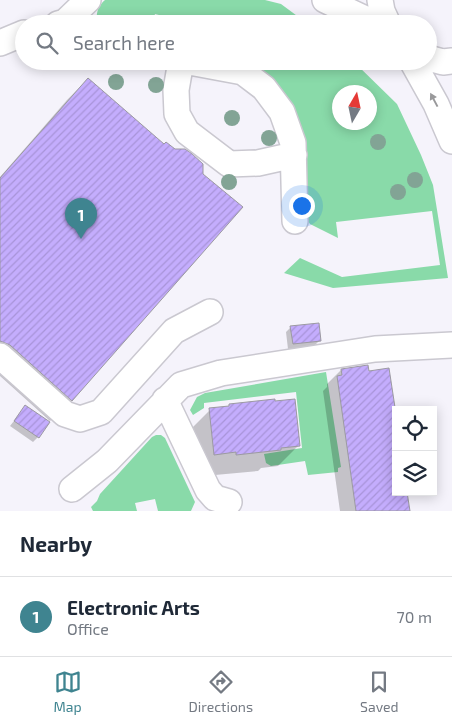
<!DOCTYPE html>
<html lang="en">
<head>
<meta charset="utf-8">
<style>
  body { margin:0; font-family:"Exo 2",sans-serif; background:#f2f2f3; color:#1f2937 }
  .controls { position:absolute; right:15px; bottom:15px; display:grid; overflow:hidden; border-radius:0px; box-shadow:0 2px 12px #0003 }
  .controls button { width:45px; height:45px; display:grid; place-items:center; padding:0; border:0; border-bottom:1px solid #e0e1e3; background:#fff; color:#1f2937; font:25px sans-serif }
  .compass { position:absolute; left:332px; top:85px; width:45px; height:45px; border-radius:50%; background:#fff; box-shadow:0 2px 12px #0003; rotate:9deg }
  .you { position:absolute; left:301px; top:205px; width:18px; height:18px; margin:-12px; border:4px solid #fff; border-radius:50%; background:#1a73e8; box-shadow:0 0 0 8px #1a73e833 }
  .badge { display:grid; place-items:center; width:32px; height:32px; border-radius:50%; background:#3f8490; color:#fff; font-size:16px; font-weight:700 }
  .pin { position:absolute; translate:-50% -41px; filter:drop-shadow(0 1px 2px #0008) }
  .pin::after { content:''; position:absolute; top:26px; width:18px; height:15px; background:inherit; clip-path:polygon(0 0,100% 0,50% 100%) }
  .list { margin:0; padding:0; list-style:none }
  h2 { display:flex; justify-content:space-between; align-items:center; height:65px; margin:0; padding:0 20px; font-size:21px }
  h2 small { font-size:16px; font-weight:400; color:#747a83 }
  .list li { display:grid; grid-template-columns:32px 1fr auto; gap:15px; align-items:center; box-sizing:border-box; height:80px; padding:0 20px; border-top:1px solid #e0e1e3 }
  .list b { display:block; font-size:19px; white-space:nowrap }
  .list p { margin:0; font-size:16px; white-space:nowrap; color:#747a83 }
  .list em { font-size:16px; font-style:normal; color:#747a83 }
  .icon { flex:none; width:28px; height:28px; fill:none; stroke:currentColor; stroke-width:2; stroke-linecap:round; stroke-linejoin:round }
  .map { position:relative; flex:none; width:452px; height:511px; overflow:hidden }
  .search { position:absolute; background:#fff; box-shadow:0 2px 12px #0003; left:15px; right:15px; top:15px; height:55px; display:flex; align-items:center; gap:12px; box-sizing:border-box; padding:0 18px; border-radius:28px; color:#747a83; font-size:19px }
  .sheet { height:145px; background:#fff }
  nav { display:flex; justify-content:space-around; align-items:center; box-sizing:border-box; height:70px; border-top:1px solid #e0e1e3; background:#fff; font-size:14px; color:#747a83 }
  nav a { display:grid; justify-items:center; gap:2px }
  nav .on { color:#3f8490 }
  .map>svg:first-child { display:block }
  .grass { fill:#89daa9; fill-rule:evenodd }
  .shadow { fill:#0003 }
  .building { fill:url(#building-hatch); stroke:#9c9aa1 }
  .lines { fill:none; stroke-linecap:round; stroke-linejoin:round }
  .minor-casing { stroke:#cac8d0; stroke-width:28 }
  .minor { stroke:#fff; stroke-width:25 }
  .tree { fill:#82a495 }
  .oneway { fill:#99999b }
</style>
</head>
<body>
<div class="map">
<svg width="452" height="511" viewBox="0 0 452 511">
  <defs>
    <pattern id="building-hatch" width="6" height="6" patternUnits="userSpaceOnUse" patternTransform="scale(1.25)"><rect width="6" height="6" fill="#c4adfd"/><path d="M-1 1l2-2M0 6l6-6M5 7l2-2" fill="none" stroke="#a894d9"/></pattern>
  </defs>
  <rect width="100%" height="100%" fill="#f5f3fb"/>
  <!-- grass -->
  <path class="grass" d="M105,0H265L281,4L308,24H194L155,14L152,24H97C96,14 97,7 105,0Z
    M236,61H353L397,104L421,155L433,185L448,278L333,288L284,273L300,258L342,277L440,265L432,211L336,222L338,238L310,224L305,217L303,149ZM340,92H370V122H340Z
    M326,372L341,467L338,468V472L308,475L305,461L271,466L266,463L264,454L302,448L296,392L204,403V408L193,415L190,410L197,397L205,393Z
    M156,435H161L165,438L195,502L191,511H158L155,499L135,503L137,511H93L91,507L97,501L100,494L152,437Z"/>
  <!-- shadow -->
  <path class="shadow" d="M88,79L164,146L202,174L71,400L50,421L0,376V177L67,100Z
    M291,327L319,341L314,346L288,349L286,332Z
    M341,370L396,492L409,511H340L323,391L327,387V384Z
    M229,406L299,445L278,466L261,468L258,471L215,475V473L193,475L189,431L210,410L227,408Z
    M25,407L38,437L33,442L10,426Z"/>
  <!-- building -->
  <path class="building" d="M88,78L164,144L166,142L175,149H185L191,153L203,164V174L243,207L72,401L10,345L0,341V178Z
    M319,323L321,341L293,344L290,326Z
    M368,365L369,371L389,368L396,414V492H407L410,511H356L337,376L342,375L341,369Z
    M275,399V401L295,399L300,446L281,448V450L236,455V452L214,455L209,408L229,406V404Z
    M25,405L50,422L39,438L14,421Z"/>
  <g class="lines">
    <defs>
      <path id="minor" d="M325,0L376,24
        M380,0L382,11L388,24
        M58,24L65,22L88,0
        M0,43L24,33
        M428,58L443,62L452,61
        M181,61L176,90L177,114L187,132L229,164L258,163L294,155
        M184,61L243,72L264,88L282,112L293,143L295,221
        M412,61L436,104L452,141
        M0,356L65,414L80,419L101,412L174,331L210,312
        M165,400L208,490L215,498L229,502
        M72,489L107,461L181,385L221,373L375,349L452,345"/>
    </defs>
    <!-- minor casing -->
    <use href="#minor" class="minor-casing"/>
    <!-- minor -->
    <use href="#minor" class="minor"/>
  </g>
  <!-- trees -->
  <g class="tree">
    <circle cx="116" cy="82" r="8"/>
    <circle cx="156" cy="85" r="8"/>
    <circle cx="232" cy="118" r="8"/>
    <circle cx="269" cy="138" r="8"/>
    <circle cx="378" cy="142" r="8"/>
    <circle cx="415" cy="180" r="8"/>
    <circle cx="229" cy="182" r="8"/>
    <circle cx="398" cy="192" r="8"/>
  </g>
  <!-- one-way arrows -->
  <defs><path id="oneway-solid" d="M-6-.8H1V-3.2L6.5 0L1 3.2V.8H-6Z" transform="scale(1.25)"/></defs>
  <use class="oneway" href="#oneway-solid" transform="translate(434 100) rotate(-118)"/>
</svg>
<div class="controls">
<button><svg class="icon" aria-label="locate" viewBox="0 0 24 24"><circle cx="12" cy="12" r="6"/><path d="M12 2v4M12 18v4M2 12h4M18 12h4"/></svg></button>
<button><svg class="icon" aria-label="layers" viewBox="0 0 24 24"><path d="M12 4l9 5-9 5-9-5zM3 14l9 5 9-5"/></svg></button>
</div>
<svg class="compass" viewBox="-18 -18 36 36"><path d="M0-13l5 13h-10z" fill="#e53935"/><path d="M0 13l5-13h-10z" fill="#747a83"/></svg>
<div class="you"></div>
<div class="pin badge" style="left:81px;top:239px">1</div>
<div class="search"><svg class="icon" aria-label="search" viewBox="0 0 24 24"><circle cx="10" cy="10" r="6"/><path d="M15 15l6 6"/></svg>Search here</div>
</div>
<section class="sheet">
<h2>Nearby<small></small></h2>
<ul class="list">
<li><span class="badge">1</span><div><b>Electronic Arts</b><p>Office</p></div><em>70 m</em></li>
</ul>
</section>
<nav>
<a class="on"><svg class="icon" aria-label="map" viewBox="0 0 24 24"><path d="M3 6l6-2 6 2 6-2v14l-6 2-6-2-6 2zM9 4v14M15 6v14"/></svg>Map</a>
<a><svg class="icon" aria-label="directions" viewBox="0 0 24 24"><path d="M12 3l9 9-9 9-9-9zM9 14v-3h6M13 9l2 2-2 2"/></svg>Directions</a>
<a><svg class="icon" aria-label="saved" viewBox="0 0 24 24"><path d="M7 4h10v16l-5-4-5 4z"/></svg>Saved</a>
</nav>
</body>
</html>
